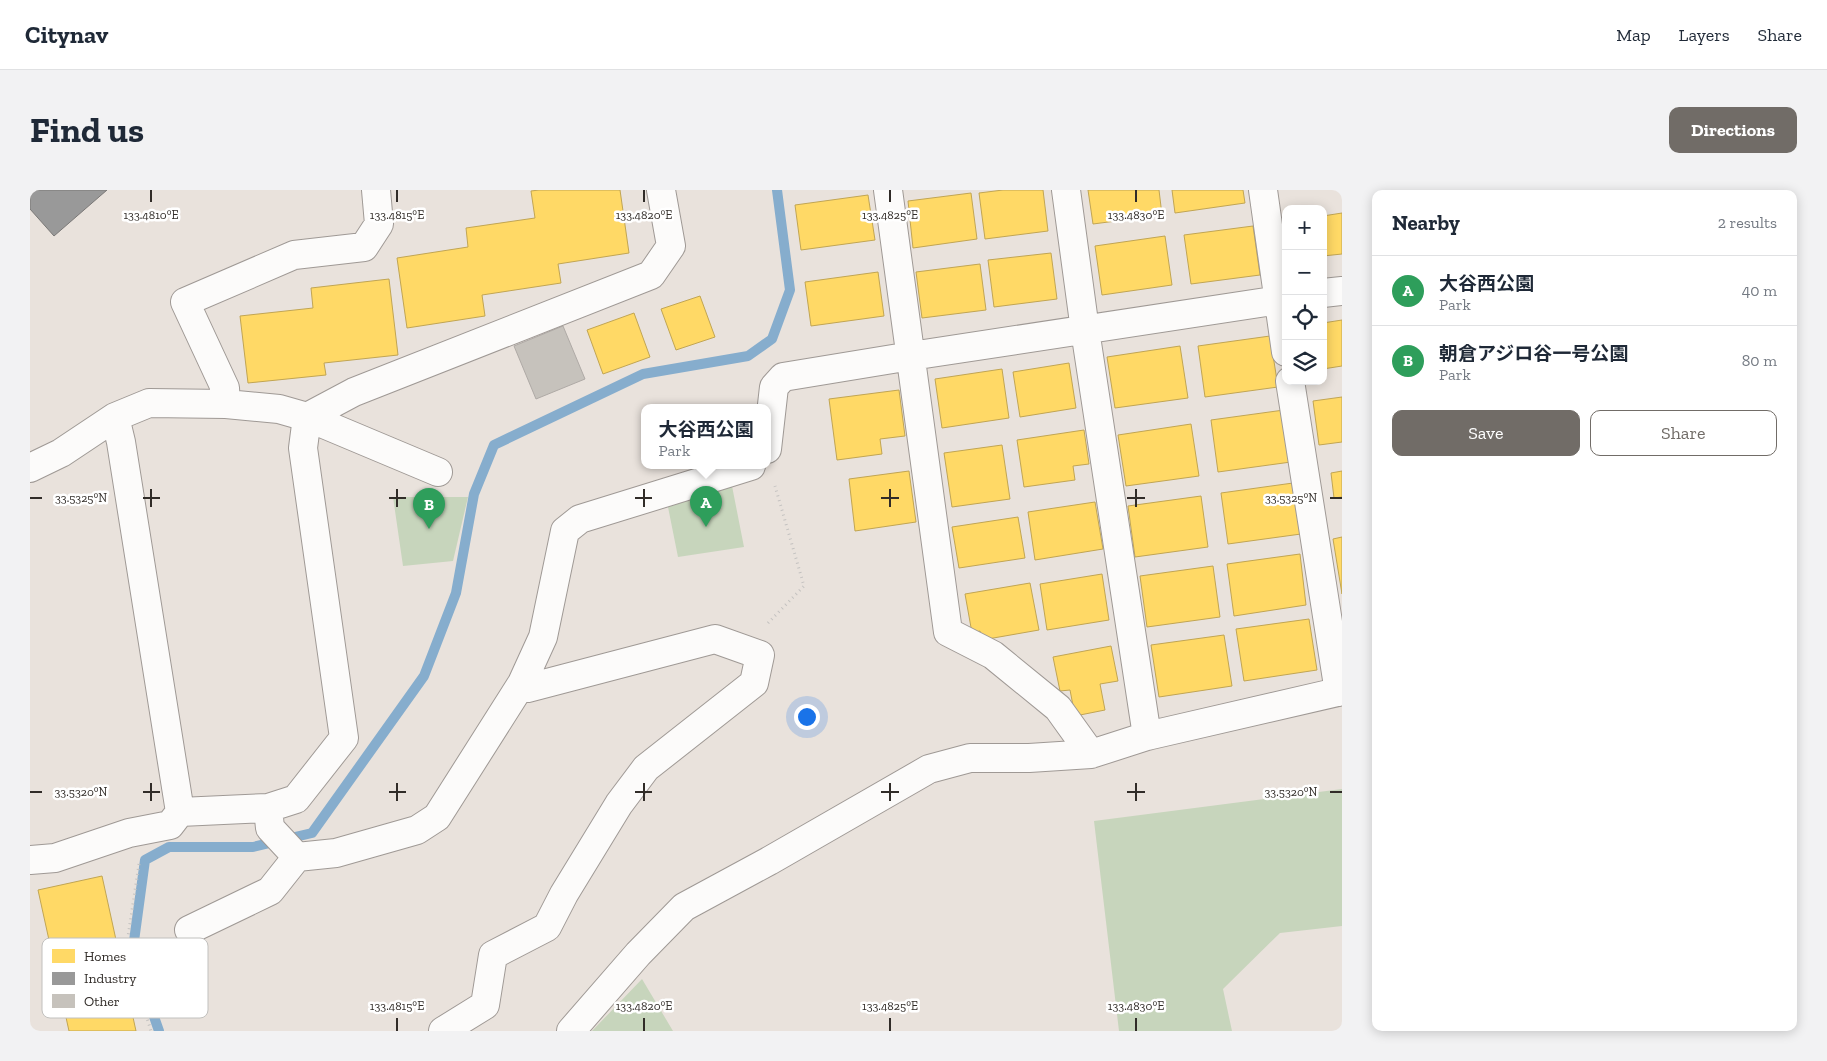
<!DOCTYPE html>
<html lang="en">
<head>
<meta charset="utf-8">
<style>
  body { margin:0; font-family:"Zilla Slab","Noto Sans JP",serif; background:#f2f2f3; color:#1f2937 }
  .controls { position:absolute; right:15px; top:15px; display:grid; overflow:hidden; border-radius:10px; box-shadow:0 2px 12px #0003 }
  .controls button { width:45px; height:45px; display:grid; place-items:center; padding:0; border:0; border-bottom:1px solid #e0e1e3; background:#fff; color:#1f2937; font:25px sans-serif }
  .you { position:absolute; left:776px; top:526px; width:18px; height:18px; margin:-12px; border:4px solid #fff; border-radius:50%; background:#1a73e8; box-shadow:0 0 0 8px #1a73e833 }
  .badge { display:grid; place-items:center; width:32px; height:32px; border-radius:50%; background:#716c67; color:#fff; font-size:16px; font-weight:700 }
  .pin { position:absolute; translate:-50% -41px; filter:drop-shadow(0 1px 2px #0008) }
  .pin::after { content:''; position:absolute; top:26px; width:18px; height:15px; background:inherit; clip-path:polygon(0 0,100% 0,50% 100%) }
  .popup { position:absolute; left:611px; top:214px; width:130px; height:65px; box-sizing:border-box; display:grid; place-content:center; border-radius:10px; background:#fff; filter:drop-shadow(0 1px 4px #0005); font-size:16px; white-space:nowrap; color:#747a83 }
  .popup b { font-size:19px; color:#1f2937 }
  .popup::after { content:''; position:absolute; left:50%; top:100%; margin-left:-10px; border:10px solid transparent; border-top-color:#fff }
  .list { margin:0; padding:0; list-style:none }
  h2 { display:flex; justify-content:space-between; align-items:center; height:65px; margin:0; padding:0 20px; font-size:21px }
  h2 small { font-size:16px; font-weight:400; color:#747a83 }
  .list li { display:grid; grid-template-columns:32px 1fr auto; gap:15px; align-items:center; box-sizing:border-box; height:70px; padding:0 20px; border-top:1px solid #e0e1e3 }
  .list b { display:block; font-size:19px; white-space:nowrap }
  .list p { margin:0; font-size:16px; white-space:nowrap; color:#747a83 }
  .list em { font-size:16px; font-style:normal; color:#747a83 }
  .actions { display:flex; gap:10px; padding:15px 20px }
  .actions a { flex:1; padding:11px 0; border:1px solid #716c67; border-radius:10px; text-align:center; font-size:18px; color:#716c67 }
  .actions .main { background:#716c67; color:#fff }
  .icon { flex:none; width:28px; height:28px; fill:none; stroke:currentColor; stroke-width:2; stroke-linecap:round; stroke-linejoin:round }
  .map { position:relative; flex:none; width:1312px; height:841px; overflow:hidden; border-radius:10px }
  header { display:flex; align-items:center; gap:30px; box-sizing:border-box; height:70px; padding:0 25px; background:#fff; border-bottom:1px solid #e0e1e3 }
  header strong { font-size:24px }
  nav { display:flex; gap:28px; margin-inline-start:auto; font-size:18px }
  .intro { display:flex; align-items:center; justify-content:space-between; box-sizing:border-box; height:120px; padding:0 30px }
  h1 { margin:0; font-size:35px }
  .button { padding:12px 22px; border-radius:10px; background:#716c67; color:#fff; font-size:18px; font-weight:700 }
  main { display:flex; gap:30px; padding:0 30px }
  aside { flex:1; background:#fff; border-radius:10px; box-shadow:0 2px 12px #0003 }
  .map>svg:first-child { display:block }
  .green { fill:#c7d5bc }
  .homes { fill:#ffd966; stroke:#c1a553 }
  .industry { fill:#999; stroke:#7a7877 }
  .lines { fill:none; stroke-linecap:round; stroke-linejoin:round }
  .stream { stroke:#86adcd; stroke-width:10 }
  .building { fill:#c6c2bc; stroke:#afaaa6 }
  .minor-casing { stroke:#9f9995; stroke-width:30 }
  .path { stroke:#c4c2c0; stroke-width:3; stroke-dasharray:1 4; stroke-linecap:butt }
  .minor { stroke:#fcfbfa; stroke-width:28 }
  .ticks { fill:none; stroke:#312c28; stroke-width:2 }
  .key { fill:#fff; stroke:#c1c0be; stroke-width:1 }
  .key-label { font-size:14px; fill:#312c28 }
  .ticks-label { font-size:12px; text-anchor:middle; fill:#312c28; stroke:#fff; stroke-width:5; stroke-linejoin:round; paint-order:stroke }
</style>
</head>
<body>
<header>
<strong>Citynav</strong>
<nav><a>Map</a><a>Layers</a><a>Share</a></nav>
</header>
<div class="intro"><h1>Find us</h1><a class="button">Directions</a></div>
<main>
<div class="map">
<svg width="1312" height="841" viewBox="0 0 1312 841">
  <rect width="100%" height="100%" fill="#e9e2dc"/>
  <!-- green -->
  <path class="green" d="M702,296L714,357L648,367L638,317Z
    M363,307H438L423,371L373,376Z
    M1312,599V736L1250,743L1193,799L1202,841H1089L1064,631Z
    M612,789L643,841H562Z"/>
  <!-- homes -->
  <path class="homes" d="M509,0H590L599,63L528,74L531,93L452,105L455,126L377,138L367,68L438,57L436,38L505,28L501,1Z
    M973,0H1013L1018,41L955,49L949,3Z
    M1058,0H1129L1132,25L1063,34Z
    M1142,0H1213L1215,13L1145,23Z
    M941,3L947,49L883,58L878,11Z
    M838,5L845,50L771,60L765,15Z
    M1312,23V64L1293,66V26Z
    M1223,36L1230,85L1161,94L1154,45Z
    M1135,46L1142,95L1072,105L1065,56Z
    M1021,63L1027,109L964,117L958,70Z
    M950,74L956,120L892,128L886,82Z
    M848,82L854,126L781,136L775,92Z
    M359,89L368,165L294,173L296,185L218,193L210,126L283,118L281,98Z
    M670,106L685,147L646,160L631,119Z
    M604,123L620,167L573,184L557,140Z
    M1312,130V176L1293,179V133Z
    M1240,146L1248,197L1175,207L1168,156Z
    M1150,156L1158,208L1085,218L1077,167Z
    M1039,173L1046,218L990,227L983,182Z
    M972,179L979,228L912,238L905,189Z
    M869,200L875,246L850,249L852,264L807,270L799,209Z
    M1312,207V252L1289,255L1283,211Z
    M1254,220L1261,272L1188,282L1181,230Z
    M1161,234L1169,286L1096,296L1088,245Z
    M1054,240L1059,274L1043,276L1045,290L994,297L987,250Z
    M972,255L980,309L922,317L914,263Z
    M879,281L886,332L825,341L819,289Z
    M1312,281V307L1304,308L1301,283Z
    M1263,293L1271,344L1198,354L1191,303Z
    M1171,306L1178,357L1105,367L1098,316Z
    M1065,312L1073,359L1005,370L998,322Z
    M988,327L995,368L929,378L922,337Z
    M1312,347V404L1303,349Z
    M1270,364L1276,415L1204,426L1197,374Z
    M1183,376L1190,427L1117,437L1110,386Z
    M1072,384L1079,430L1017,440L1010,394Z
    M1000,393L1009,440L952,450L950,441L942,443L935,404Z
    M1279,429L1287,480L1214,491L1206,439Z
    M1194,445L1202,496L1129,507L1121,455Z
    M1081,456L1088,491L1070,494L1075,520L1045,526L1040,500L1030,501L1023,467Z
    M72,686L106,841H39L8,700Z"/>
  <!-- industry -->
  <path class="industry" d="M0,0H77L24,46L0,19Z"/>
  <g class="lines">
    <!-- stream -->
    <path class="stream" d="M129,841L107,778L104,751L115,670L139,657H223L282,643L394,486L426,403L444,304L464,255L613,184L718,166L742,149L760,100L747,0"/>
  </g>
  <!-- building -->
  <path class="building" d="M533,136L555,189L506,209L484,156Z"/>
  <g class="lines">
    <defs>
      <path id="minor" d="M858,0L918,442L963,465L1028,518L1061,564
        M1036,0L1055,140L1117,546
        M1233,0L1256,162
        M1293,103L1312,101
        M1260,191L1309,502
        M196,214L195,198L155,112L264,65L334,57L349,34L346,0
        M85,227L91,252L150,622L238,618L266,609L314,548L273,258L277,227L408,282
        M737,259L744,197L753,187L881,166L1256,109
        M0,278L31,263L85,227L119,213L196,214L249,219L277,227L324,202L621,85L641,56L631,0
        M492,493L513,447L535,341L550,329L721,276
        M238,618L240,638L267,667L306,663L387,640L407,627L492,493L498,498L685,449L730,465L724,493L616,578L589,614L534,704L517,737L463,765L455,815L413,841
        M0,670L25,668L99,643L140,635L150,622
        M159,740L240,701L267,667
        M541,841L608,764L654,717L739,671L899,579L940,568H999L1061,564L1117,546L1312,501"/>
    </defs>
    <!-- minor casing -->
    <use href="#minor" class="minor-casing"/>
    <!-- path -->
    <path class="path" d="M738,433L774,396L745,296
      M109,674L96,760L121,841"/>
    <!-- minor -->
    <use href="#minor" class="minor"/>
  </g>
  <!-- ticks -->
  <path class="ticks" d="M121,0V12M367,0V12M614,0V12M860,0V12M1106,0V12M121,299V317M367,299V317M614,299V317M860,299V317M1106,299V317M0,308H12M113,308H130M359,308H376M605,308H622M851,308H869M1097,308H1115M1300,308H1312M121,593V611M367,593V611M614,593V611M860,593V611M1106,593V611M0,602H12M113,602H130M359,602H376M605,602H622M851,602H869M1097,602H1115M1300,602H1312M367,828V841M614,828V841M860,828V841M1106,828V841"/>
  <!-- legend -->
  <rect x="12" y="748" width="166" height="80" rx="8" class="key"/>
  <rect x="22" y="759" width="23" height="14" fill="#ffd966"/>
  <rect x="22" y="782" width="23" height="13" fill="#999"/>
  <rect x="22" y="804" width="23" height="14" fill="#c6c2bc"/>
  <g class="key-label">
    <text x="54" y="771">Homes</text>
    <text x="54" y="793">Industry</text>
    <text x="54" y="816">Other</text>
  </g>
  <g class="ticks-label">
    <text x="121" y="29">133.4810°E</text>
    <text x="367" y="29">133.4815°E</text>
    <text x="614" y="29">133.4820°E</text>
    <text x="860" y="29">133.4825°E</text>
    <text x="1106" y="29">133.4830°E</text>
    <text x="51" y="312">33.5325°N</text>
    <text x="1261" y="312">33.5325°N</text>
    <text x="51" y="606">33.5320°N</text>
    <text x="1261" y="606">33.5320°N</text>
    <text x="367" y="820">133.4815°E</text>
    <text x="614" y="820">133.4820°E</text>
    <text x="860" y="820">133.4825°E</text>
    <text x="1106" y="820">133.4830°E</text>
  </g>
</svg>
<div class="controls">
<button>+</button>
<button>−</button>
<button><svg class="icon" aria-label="locate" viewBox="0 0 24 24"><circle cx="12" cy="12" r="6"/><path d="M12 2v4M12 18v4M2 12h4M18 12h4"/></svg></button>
<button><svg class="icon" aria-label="layers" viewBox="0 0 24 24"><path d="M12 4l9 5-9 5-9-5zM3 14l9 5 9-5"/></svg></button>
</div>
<div class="you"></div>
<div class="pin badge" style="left:676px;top:337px;background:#2e9e5b">A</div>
<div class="popup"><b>大谷西公園</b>Park</div>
<div class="pin badge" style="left:399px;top:339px;background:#2e9e5b">B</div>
</div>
<aside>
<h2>Nearby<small>2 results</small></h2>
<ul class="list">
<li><span class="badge" style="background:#2e9e5b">A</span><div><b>大谷西公園</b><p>Park</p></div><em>40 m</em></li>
<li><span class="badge" style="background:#2e9e5b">B</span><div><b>朝倉アジロ谷一号公園</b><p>Park</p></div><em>80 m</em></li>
</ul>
<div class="actions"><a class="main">Save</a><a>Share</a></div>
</aside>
</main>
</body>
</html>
